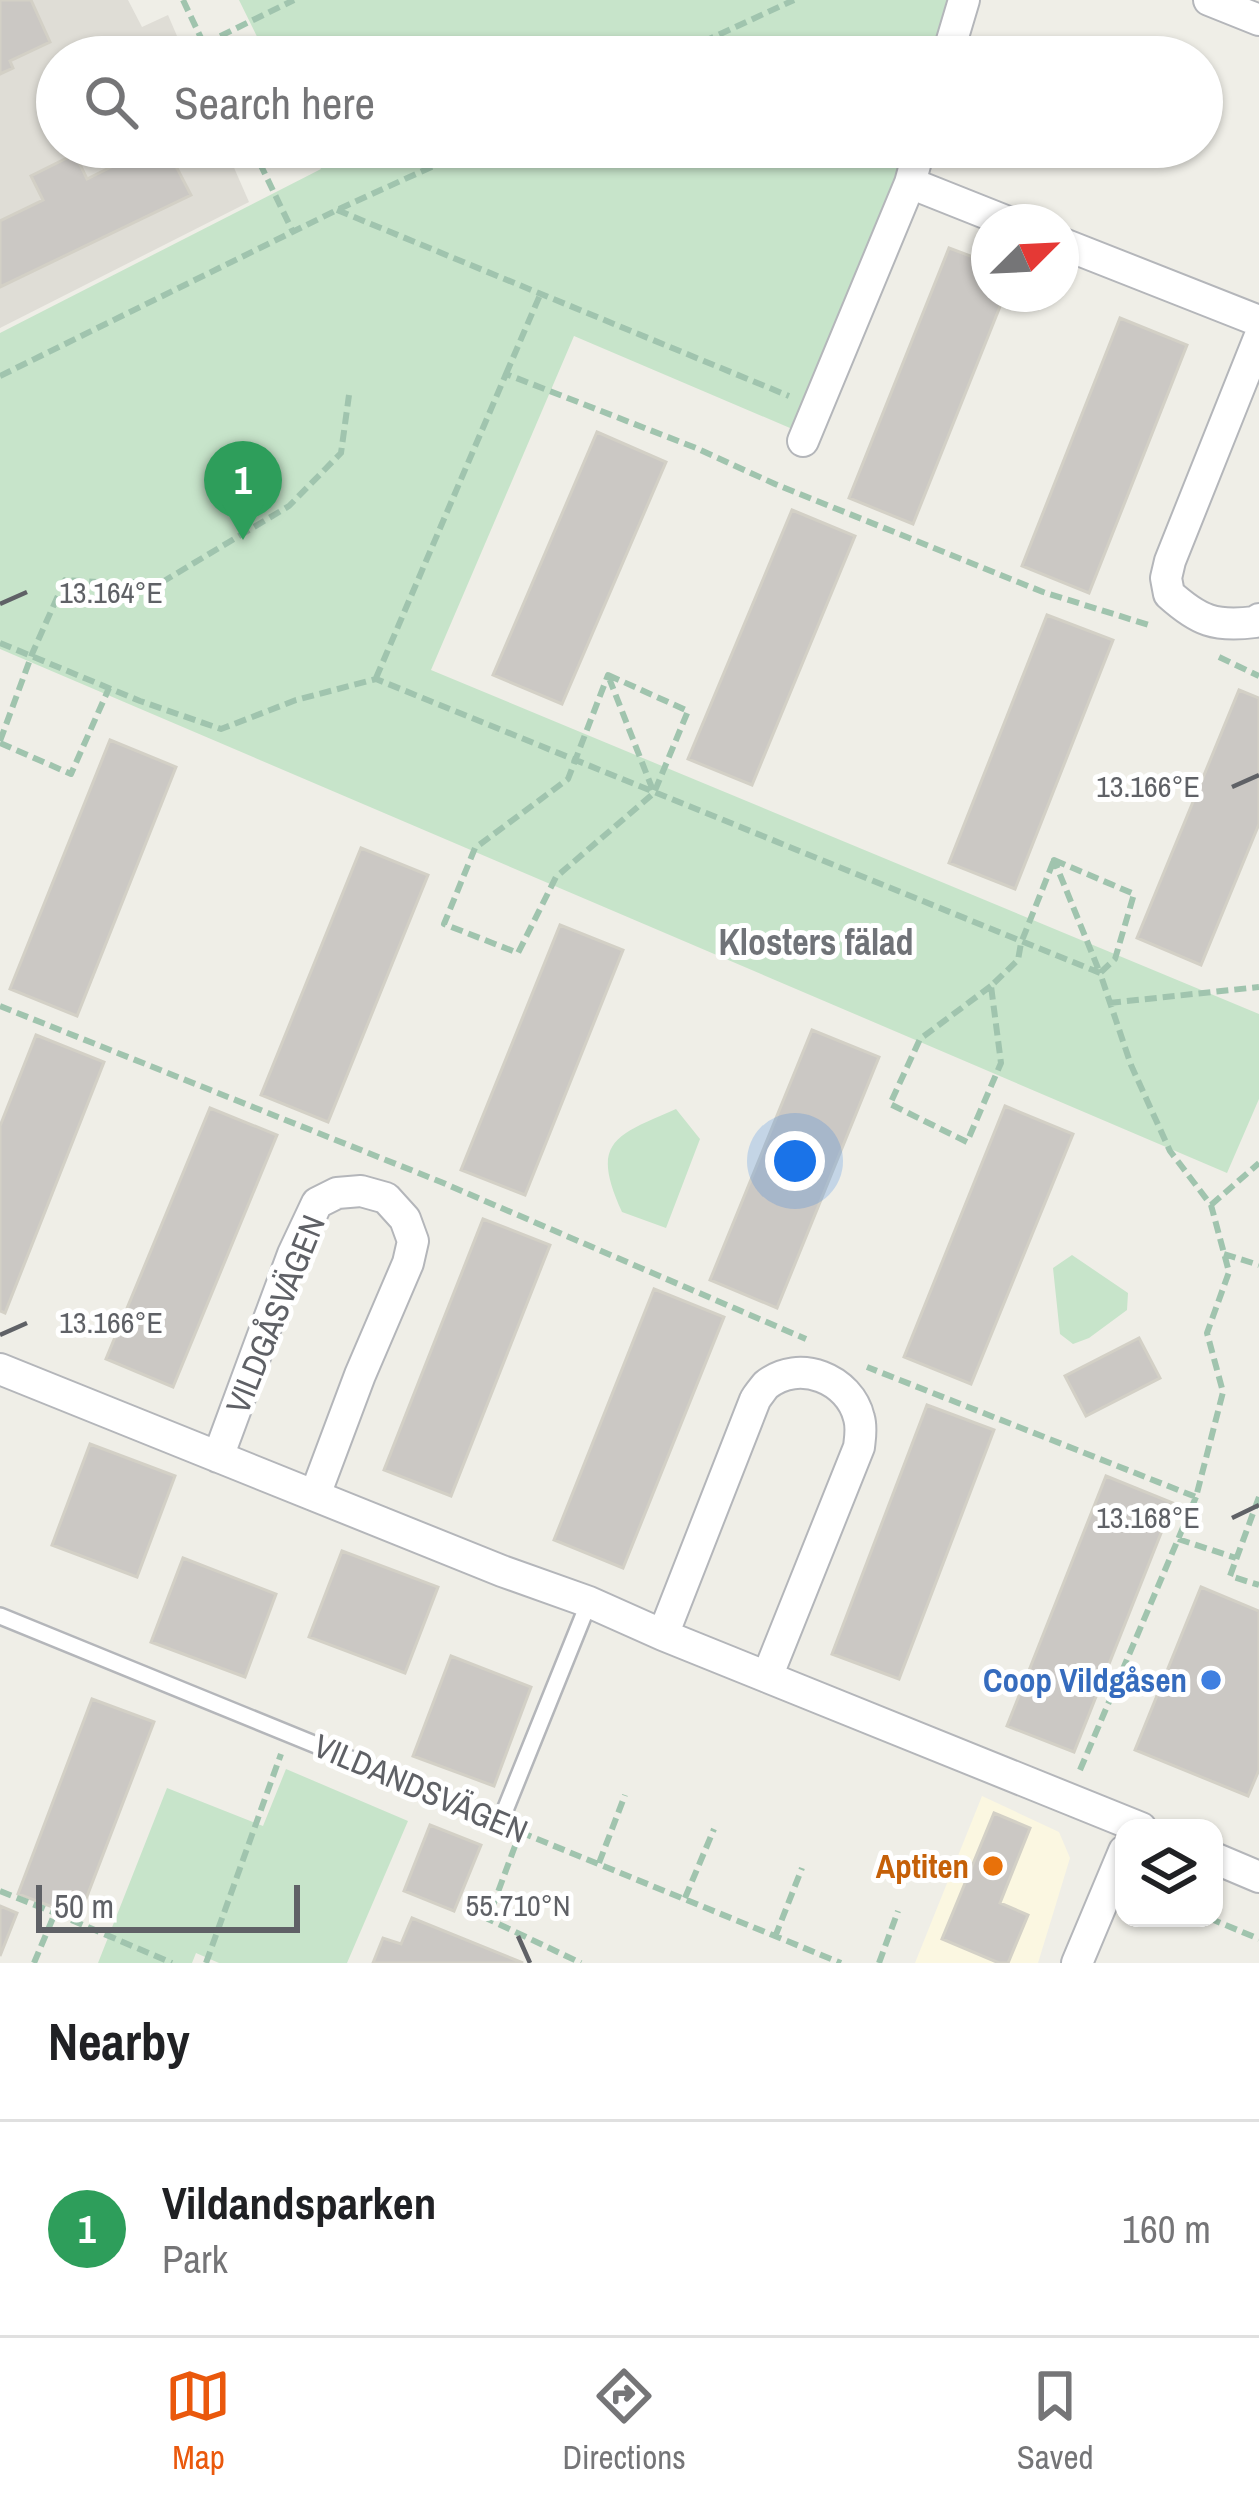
<!DOCTYPE html>
<html lang="en">
<head>
<meta charset="utf-8">
<style>
  body { margin:0; font-family:"Archivo Narrow",sans-serif; background:#f2f2f2; color:#202124 }
  .controls { position:absolute; right:36px; bottom:36px; display:grid; overflow:hidden; border-radius:24px; box-shadow:0 3px 9px #0004 }
  .controls button { width:108px; height:108px; display:grid; place-items:center; padding:0; border:0; border-bottom:3px solid #e0e0e0; background:#fff; color:#202124; font:60px sans-serif }
  .compass { position:absolute; left:971px; top:204px; width:108px; height:108px; border-radius:50%; background:#fff; box-shadow:0 3px 9px #0004; rotate:66deg }
  .scale { position:absolute; left:36px; bottom:30px; width:264px; box-sizing:border-box; padding-left:12px; border:6px solid #5f6166; border-top:0; font-size:33px; line-height:42px; white-space:nowrap; color:#5f6166; -webkit-text-stroke:9px #fff; paint-order:stroke }
  .you { position:absolute; left:795px; top:1161px; width:42px; height:42px; margin:-30px; border:9px solid #fff; border-radius:50%; background:#1a73e8; box-shadow:0 0 0 18px #1a73e833 }
  .badge { display:grid; place-items:center; width:78px; height:78px; border-radius:50%; background:#ea580c; color:#fff; font-size:39px; font-weight:700 }
  .pin { position:absolute; translate:-50% -99px; filter:drop-shadow(0 3px 6px #0008) }
  .pin::after { content:''; position:absolute; top:63px; width:42px; height:36px; background:inherit; clip-path:polygon(0 0,100% 0,50% 100%) }
  .list { margin:0; padding:0; list-style:none }
  h2 { display:flex; justify-content:space-between; align-items:center; height:156px; margin:0; padding:0 48px; font-size:51px }
  h2 small { font-size:39px; font-weight:400; color:#757577 }
  .list li { display:grid; grid-template-columns:78px 1fr auto; gap:36px; align-items:center; box-sizing:border-box; height:216px; padding:0 48px; border-top:3px solid #e0e0e0 }
  .list b { display:block; font-size:45px; white-space:nowrap }
  .list p { margin:0; font-size:39px; white-space:nowrap; color:#757577 }
  .list em { font-size:39px; font-style:normal; color:#757577 }
  .icon { flex:none; width:66px; height:66px; fill:none; stroke:currentColor; stroke-width:2; stroke-linecap:round; stroke-linejoin:round }
  .map { position:relative; flex:none; width:1259px; height:1963px; overflow:hidden }
  .search { position:absolute; background:#fff; box-shadow:0 3px 9px #0004; left:36px; right:36px; top:36px; height:132px; display:flex; align-items:center; gap:30px; box-sizing:border-box; padding:0 42px; border-radius:66px; color:#757577; font-size:45px }
  .sheet { height:372px; background:#fff }
  nav { display:flex; justify-content:space-around; align-items:center; box-sizing:border-box; height:168px; border-top:3px solid #e0e0e0; background:#fff; font-size:33px; color:#757577 }
  nav a { display:grid; justify-items:center; gap:6px }
  nav .on { color:#ea580c }
  .map>svg:first-child { display:block }
  .commercial { fill:#fbf7e1 }
  .education { fill:#dfddd6 }
  .green { fill:#c7e4ca }
  .building { fill:#cbc8c4; stroke:#d3d0c6; stroke-width:3 }
  .lines { fill:none; stroke-linecap:round; stroke-linejoin:round }
  .service-casing { stroke:#b4b6ba; stroke-width:20 }
  .minor-casing { stroke:#b4b6ba; stroke-width:34 }
  .path { stroke:#a0c4ae; stroke-width:6; stroke-dasharray:12 6; stroke-linecap:butt }
  .service { stroke:#fff; stroke-width:15 }
  .minor { stroke:#fff; stroke-width:30 }
  .ticks { fill:none; stroke:#5f6166; stroke-width:4.5 }
  .shop-dot { fill:#3f7fe0; stroke:#fff; stroke-width:4.5 }
  .food-dot { fill:#e8710a; stroke:#fff; stroke-width:4.5 }
  .labels { text-anchor:middle; stroke-width:10; stroke-linejoin:round; paint-order:stroke }
  .street-label { font-size:33px; fill:#5f6166; stroke:#fff }
  .shop-label { font-size:33px; font-weight:bold; fill:#366cbe; stroke:#fff; text-anchor:end }
  .food-label { font-size:33px; font-weight:bold; fill:#c56008; stroke:#fff; text-anchor:end }
  .neighbourhood-label { font-size:36px; font-weight:bold; fill:#707378; stroke:#fff }
  .ticks-label { font-size:30px; text-anchor:middle; fill:#5f6166; stroke:#fff; stroke-width:10; stroke-linejoin:round; paint-order:stroke }
</style>
</head>
<body>
<div class="map">
<svg width="1259" height="1963" viewBox="0 0 1259 1963">
  <rect width="100%" height="100%" fill="#efeee7"/>
  <!-- commercial -->
  <path class="commercial" d="M982,1796L1059,1832L1070,1858L1038,1963H915Z"/>
  <!-- education -->
  <path class="education" d="M0,0H128L142,27L168,15L186,57H57V147H225L249,202L0,328Z"/>
  <!-- green -->
  <path class="green" d="M239,0H954L935,57H267Z
    M311,147H905L857,288L797,431L574,336L431,670L1259,1014V1099L1227,1173L0,649V333L321,169Z
    M676,1109L700,1139L666,1228L622,1212C590,1142 614,1136 676,1109Z
    M1072,1255L1128,1293L1127,1310L1089,1338L1073,1344L1060,1334L1053,1268Z
    M286,1769L408,1821L347,1963H219L196,1953L192,1963H98L167,1788L263,1826Z"/>
  <!-- building -->
  <path class="building" d="M0,0H31L50,42L10,61L13,68L0,74Z
    M151,147H166L191,195L0,287V221L43,200L31,176L75,154L87,179Z
    M949,248L989,263V294H1005L913,524L849,498Z
    M1120,318L1187,345L1089,593L1022,566Z
    M597,432L666,462L562,704L493,675Z
    M792,510L855,536L752,785L688,759Z
    M1047,615L1113,640L1015,889L949,863Z
    M1239,690L1259,698V824L1201,965L1137,938Z
    M110,740L176,767L77,1016L10,989Z
    M361,848L428,875L328,1122L261,1095Z
    M560,925L623,950L525,1195L461,1170Z
    M812,1030L879,1057L777,1308L710,1280Z
    M36,1035L104,1062L5,1313L0,1311V1126Z
    M1005,1106L1073,1134L971,1384L904,1357Z
    M210,1108L277,1135L173,1387L106,1359Z
    M483,1219L550,1245L451,1496L384,1470Z
    M654,1289L724,1317L623,1568L554,1540Z
    M1139,1338L1160,1378L1086,1416L1065,1376Z
    M927,1405L994,1430L899,1679L832,1654Z
    M90,1444L175,1476L137,1577L52,1545Z
    M1106,1476L1173,1503L1074,1752L1007,1726Z
    M342,1551L438,1587L405,1673L309,1637Z
    M183,1558L276,1594L245,1677L151,1642Z
    M1201,1587L1259,1611V1770L1248,1796L1135,1750Z
    M451,1656L531,1687L494,1786L413,1756Z
    M92,1699L154,1722L79,1917L18,1894Z
    M994,1813L1030,1828L1000,1903L1028,1915L1008,1963H999L942,1939Z
    M430,1825L481,1845L454,1911L404,1891Z
    M0,1906L17,1913L0,1956Z
    M412,1918L523,1963H373L383,1938L401,1944Z"/>
  <g class="lines">
    <defs>
      <path id="service" d="M0,1616L424,1789L499,1825L589,1602"/>
      <path id="minor" d="M1209,0L1259,20
        M947,57L964,0
        M910,183L1008,222
        M1061,243L1259,321
        M1259,338L1170,561L1166,578L1169,594C1199,621 1215,627 1255,622L1259,619
        M803,441L910,183L920,147
        M0,1369L502,1571L589,1602L663,1635L1141,1828
        M218,1457L293,1254L317,1203L337,1193L361,1191L386,1198L405,1219L413,1241L408,1263L360,1375L315,1495
        M663,1635L755,1400C755,1399 765,1386 766,1385C799,1358 850,1379 859,1418C862,1428 860,1438 859,1447L767,1677
        M1214,1858L1259,1877
        M1077,1963L1124,1851"/>
    </defs>
    <!-- service casing -->
    <use href="#service" class="service-casing"/>
    <!-- minor casing -->
    <use href="#minor" class="minor-casing"/>
    <!-- path -->
    <path class="path" d="M183,0L210,57
      M204,44L294,0
      M670,57L794,0
      M252,147L293,232
      M337,210L789,396
      M506,374L540,295
      M0,376L337,210L475,147
      M0,643L140,701L221,729L296,700L376,679L1100,973L1131,1065L1170,1151L1211,1205L1229,1272L1207,1333L1223,1392L1196,1497L867,1367
      M1219,657L1259,676
      M608,675L688,711L654,793L556,877L518,953L444,924L475,848L568,779Z
      M376,678L506,374L696,448L775,484L1043,592L1152,626
      M609,678L654,793
      M0,741L32,654L65,580L114,583L164,581L289,506L341,453L349,395
      M0,743L71,774L109,688
      M1054,860L1134,894L1115,959L1100,973Z
      M991,986L920,1039L890,1104L967,1142L1001,1063L991,986L1018,960L1021,943L1054,860
      M1109,1003L1259,987
      M0,1006L441,1182L806,1339
      M1211,1205L1259,1163
      M1224,1254L1259,1265
      M1259,1497L1230,1576L1259,1585
      M1178,1539L1236,1558
      M1080,1770L1196,1497
      M520,1832L841,1963
      M515,1846L488,1919L581,1963
      M599,1863L625,1795
      M0,1891L55,1913
      M685,1898L714,1829
      M1209,1918L1259,1939
      M775,1937L802,1868
      M34,1963L55,1913L172,1963
      M206,1963L281,1754
      M879,1963L898,1911"/>
    <!-- service -->
    <use href="#service" class="service"/>
    <!-- minor -->
    <use href="#minor" class="minor"/>
  </g>
  <!-- ticks -->
  <path class="ticks" d="M0,604L27,592M1232,787L1259,775M0,1335L27,1323M1232,1518L1259,1505M518,1936L530,1963"/>
  <!-- markers -->
  <circle class="shop-dot" cx="1211" cy="1680" r="12"/>
  <circle class="food-dot" cx="993" cy="1866" r="12"/>
  <g class="labels">
    <!-- street labels -->
    <g class="street-label">
      <text transform="translate(275 1314) rotate(-68)" y="12">VILDGÅSVÄGEN</text>
      <text transform="translate(421 1788) rotate(23)" y="12">VILDANDSVÄGEN</text>
    </g>
    <!-- shop labels -->
    <g class="shop-label">
      <text x="1187" y="1692">Coop Vildgåsen</text>
    </g>
    <!-- food labels -->
    <g class="food-label">
      <text x="969" y="1878">Aptiten</text>
    </g>
    <!-- neighbourhood labels -->
    <g class="neighbourhood-label">
      <text x="816" y="955">Klosters fälad</text>
    </g>
  </g>
  <g class="ticks-label">
    <text x="111" y="603">13.164°E</text>
    <text x="1148" y="797">13.166°E</text>
    <text x="111" y="1333">13.166°E</text>
    <text x="1148" y="1528">13.168°E</text>
    <text x="518" y="1916">55.710°N</text>
  </g>
</svg>
<div class="controls">
<button><svg class="icon" aria-label="layers" viewBox="0 0 24 24"><path d="M12 4l9 5-9 5-9-5zM3 14l9 5 9-5"/></svg></button>
</div>
<svg class="compass" viewBox="-18 -18 36 36"><path d="M0-13l5 13h-10z" fill="#e53935"/><path d="M0 13l5-13h-10z" fill="#757577"/></svg>
<div class="scale">50 m</div>
<div class="you"></div>
<div class="pin badge" style="left:243px;top:540px;background:#2e9e5b">1</div>
<div class="search"><svg class="icon" aria-label="search" viewBox="0 0 24 24"><circle cx="10" cy="10" r="6"/><path d="M15 15l6 6"/></svg>Search here</div>
</div>
<section class="sheet">
<h2>Nearby<small></small></h2>
<ul class="list">
<li><span class="badge" style="background:#2e9e5b">1</span><div><b>Vildandsparken</b><p>Park</p></div><em>160 m</em></li>
</ul>
</section>
<nav>
<a class="on"><svg class="icon" aria-label="map" viewBox="0 0 24 24"><path d="M3 6l6-2 6 2 6-2v14l-6 2-6-2-6 2zM9 4v14M15 6v14"/></svg>Map</a>
<a><svg class="icon" aria-label="directions" viewBox="0 0 24 24"><path d="M12 3l9 9-9 9-9-9zM9 14v-3h6M13 9l2 2-2 2"/></svg>Directions</a>
<a><svg class="icon" aria-label="saved" viewBox="0 0 24 24"><path d="M7 4h10v16l-5-4-5 4z"/></svg>Saved</a>
</nav>
</body>
</html>
